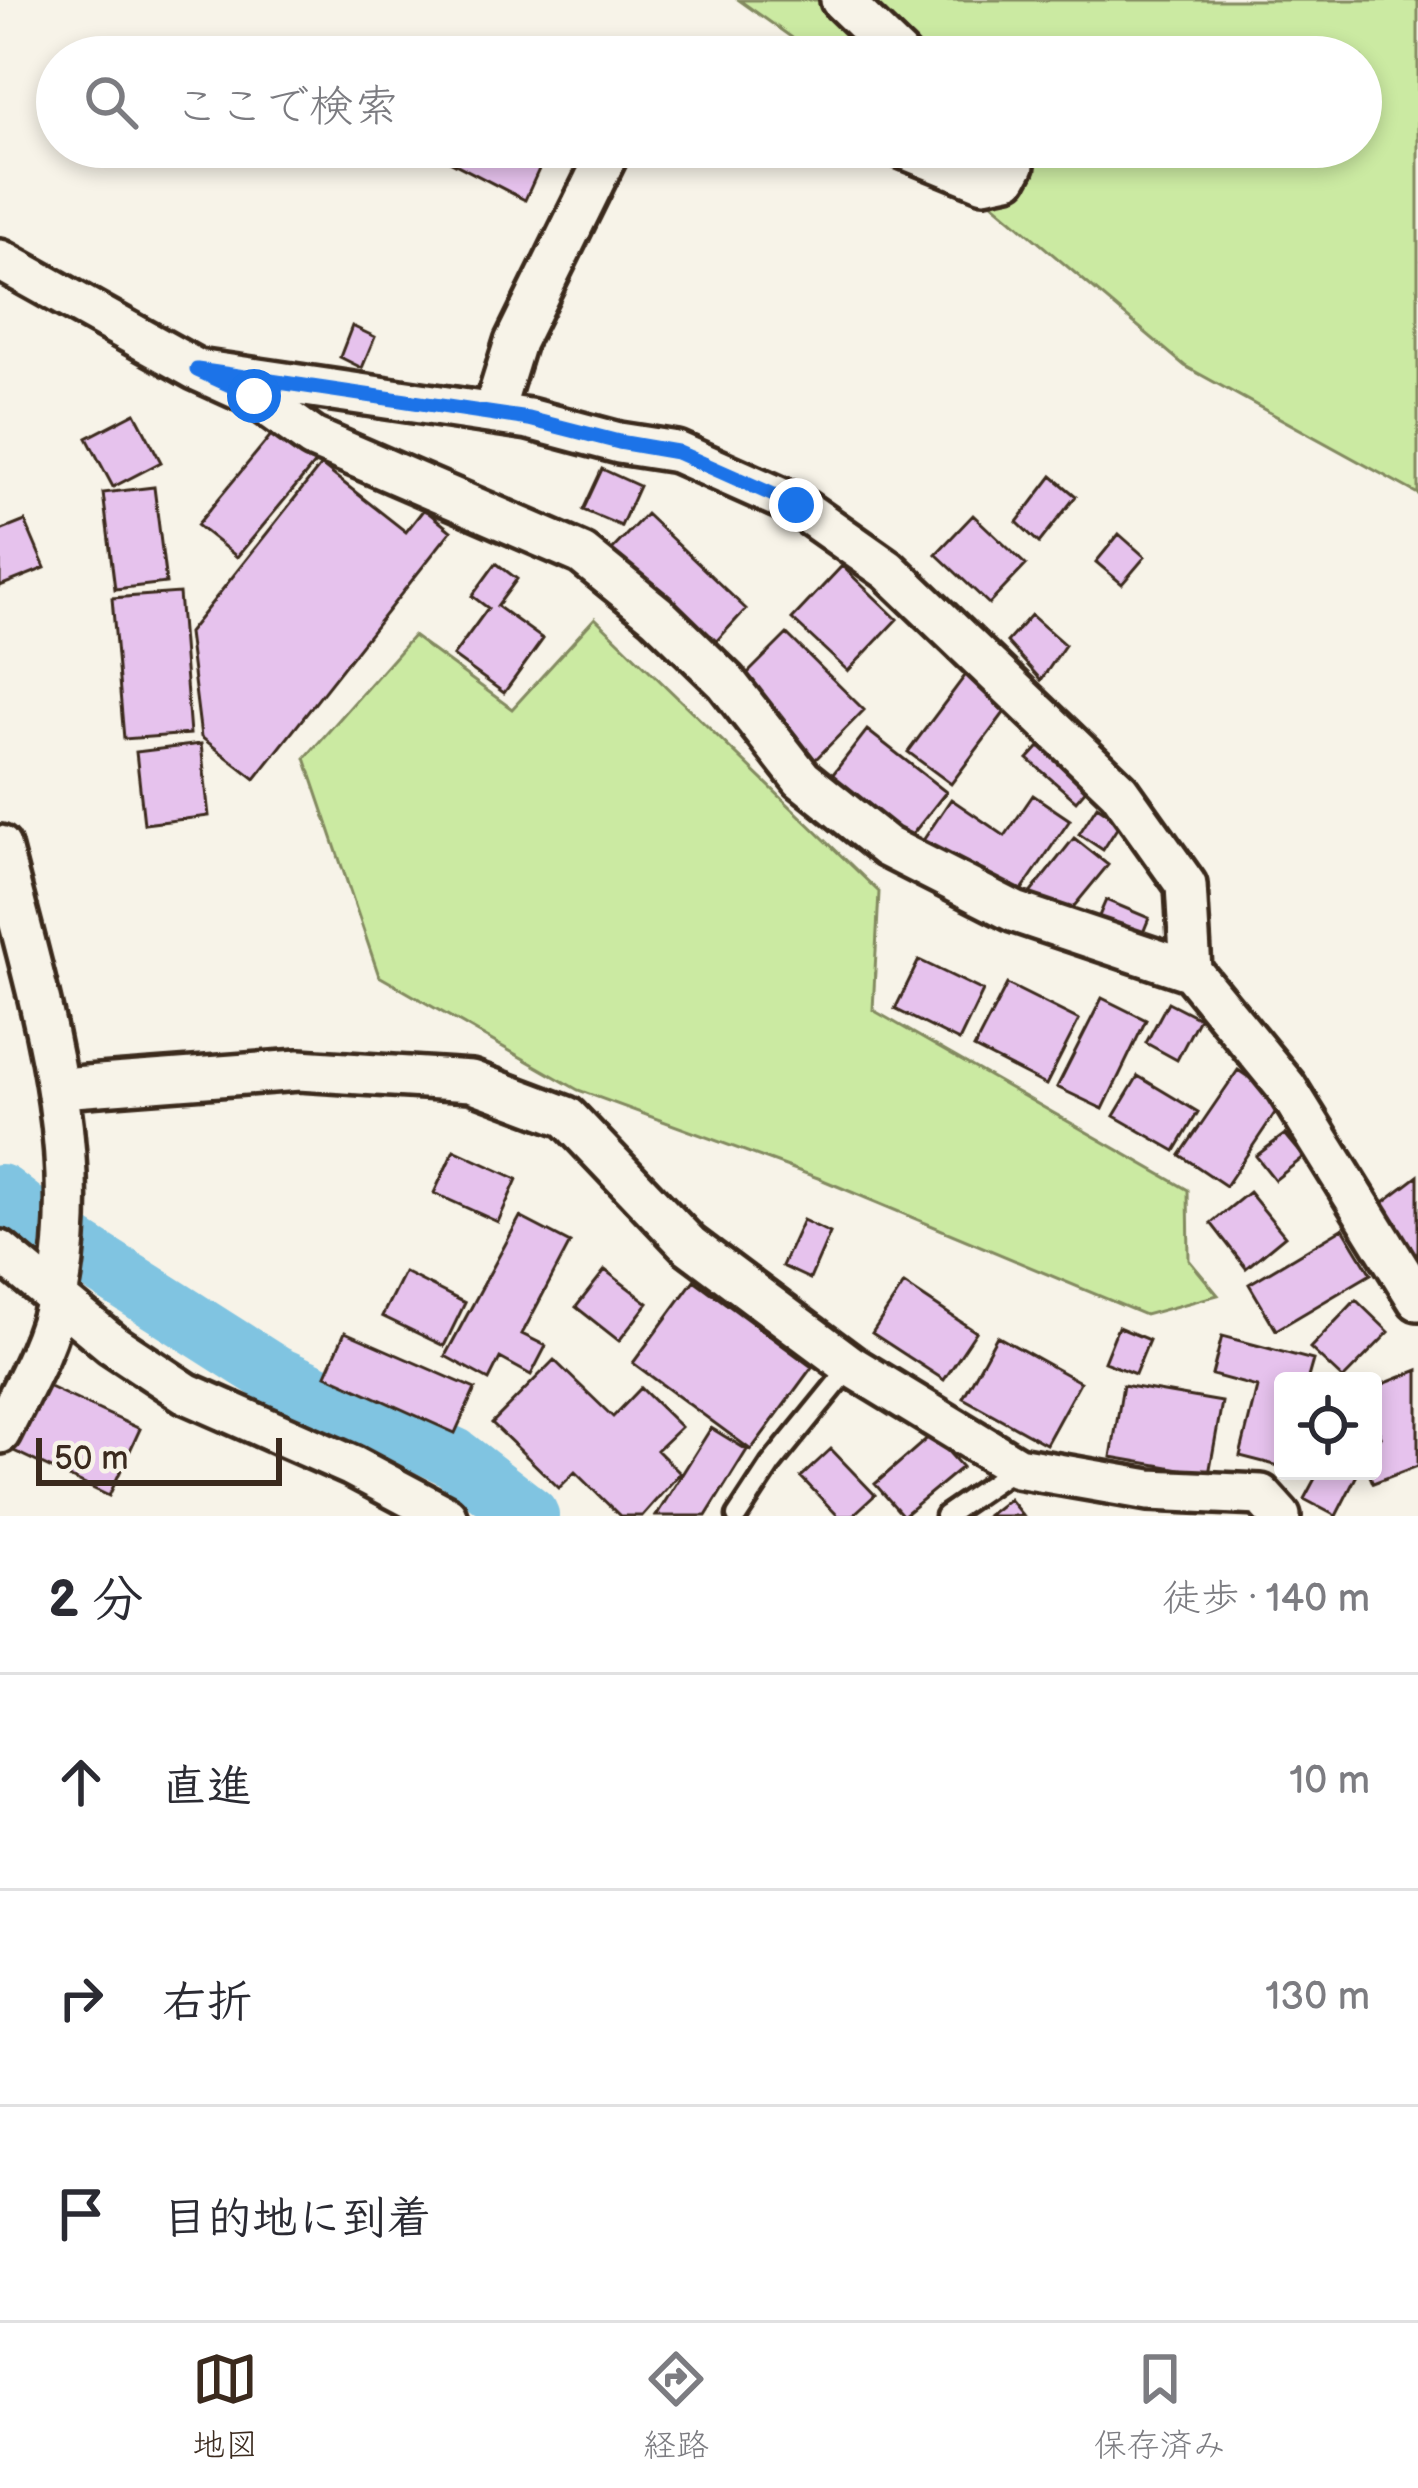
<!DOCTYPE html>
<html lang="ja">
<head>
<meta charset="utf-8">
<style>
  body { margin:0; font-family:"Balsamiq Sans","Klee One",sans-serif; background:#f7f7f7; color:#2b2b33 }
  .controls { position:absolute; right:36px; bottom:36px; display:grid; overflow:hidden; border-radius:12px; box-shadow:0 6px 18px #0003 }
  .controls button { width:108px; height:108px; display:grid; place-items:center; padding:0; border:0; border-bottom:3px solid #e1e1e2; background:#fff; color:#2b2b33; font:60px sans-serif }
  .scale { position:absolute; left:36px; bottom:30px; width:246px; box-sizing:border-box; padding-left:12px; border:6px solid #3b2a1e; border-top:0; font-size:33px; line-height:42px; white-space:nowrap; color:#3b2a1e; -webkit-text-stroke:9px #f7f3e8; paint-order:stroke }
  .stop { position:absolute; width:36px; height:36px; margin:-27px; border:9px solid #1a73e8; border-radius:50%; background:#fff }
  .stop.end { background:#1a73e8; border-color:#fff; box-shadow:0 3px 12px #0008 }
  .list { margin:0; padding:0; list-style:none }
  h2 { display:flex; justify-content:space-between; align-items:center; height:156px; margin:0; padding:0 48px; font-size:51px }
  h2 small { font-size:39px; font-weight:400; color:#7c7c81 }
  .list li { display:grid; grid-template-columns:78px 1fr auto; gap:36px; align-items:center; box-sizing:border-box; height:216px; padding:0 48px; border-top:3px solid #e1e1e2 }
  .list b { display:block; font-size:45px; white-space:nowrap }
  .list em { font-size:39px; font-style:normal; color:#7c7c81 }
  .icon { flex:none; width:66px; height:66px; fill:none; stroke:currentColor; stroke-width:2; stroke-linecap:round; stroke-linejoin:round }
  .map { position:relative; flex:none; width:1418px; height:1516px; overflow:hidden }
  .search { position:absolute; background:#fff; box-shadow:0 6px 18px #0003; left:36px; right:36px; top:36px; height:132px; display:flex; align-items:center; gap:30px; box-sizing:border-box; padding:0 42px; border-radius:66px; color:#7c7c81; font-size:45px }
  .sheet { height:804px; background:#fff }
  nav { display:flex; justify-content:space-around; align-items:center; box-sizing:border-box; height:168px; border-top:3px solid #e1e1e2; background:#fff; font-size:33px; color:#7c7c81 }
  nav a { display:grid; justify-items:center; gap:6px }
  nav .on { color:#3b2a1e }
  .map>svg:first-child { display:block }
  .green { fill:#cbeaa2; stroke:#838a60; stroke-width:3 }
  .lines { fill:none; stroke-linecap:round; stroke-linejoin:round }
  .river { stroke:#80c4e1; stroke-width:60 }
  .building { fill:#e6c2ed; stroke:#3b2a1e; stroke-width:3 }
  .service-casing { stroke:#3b2a1e; stroke-width:27 }
  .minor-casing { stroke:#3b2a1e; stroke-width:48 }
  .service { stroke:#f7f3e8; stroke-width:18 }
  .minor { stroke:#f7f3e8; stroke-width:39 }
  .route { stroke:#1a73e8; stroke-width:15 }
</style>
</head>
<body>
<div class="map">
<svg width="1418" height="1516" viewBox="0 0 1418 1516">
  <rect width="100%" height="100%" fill="#f7f3e8"/>
  <filter id="ink" filterUnits="userSpaceOnUse"><feTurbulence type="fractalNoise" baseFrequency=".00833" numOctaves="2"/><feDisplacementMap in="SourceGraphic" scale="24" xChannelSelector="R" yChannelSelector="G"/><feConvolveMatrix kernelMatrix="1 2 1 2 8 2 1 2 1" color-interpolation-filters="sRGB"/></filter>
  <g filter="url(#ink)">
    <!-- green -->
    <path class="green" d="M739,0H1418V494L1185,366L926,147H1361V57H819Z
      M595,618L879,892L873,1010L1188,1190L1189,1260L1218,1295L1145,1315L818,1178L578,1090L379,976L305,758L413,636L512,709Z"/>
    <g class="lines">
      <!-- river -->
      <path class="river" d="M0,1194L45,1229L274,1375L453,1457L529,1516"/>
    </g>
    <!-- building -->
    <path class="building" d="M444,147H549L525,200L440,156Z
      M352,326L375,337L362,368L340,357Z
      M135,413L161,462L113,487L87,438Z
      M276,429L316,462L237,557L197,525Z
      M321,465L406,532L424,509L451,531L255,779L201,737L188,633Z
      M602,469L639,486L621,526L583,510Z
      M1052,476L1076,496L1039,543L1017,522Z
      M154,487L166,583L115,589L103,493Z
      M646,514L746,609L710,648L609,553Z
      M973,515L1026,565L989,604L936,554Z
      M25,521L45,568L0,586V531Z
      M1119,534L1145,557L1122,584L1096,562Z
      M496,563L517,579L497,606L543,639L504,693L453,656L488,608L472,596Z
      M842,566L897,619L848,671L792,619Z
      M179,593L190,734L124,739L112,598Z
      M1031,615L1065,645L1041,680L1007,642Z
      M787,634L864,710L815,760L737,684Z
      M967,673L1010,705L951,784L908,752Z
      M867,730L946,792L908,840L830,778Z
      M1048,737L1095,779L1076,801L1028,759Z
      M201,744L209,816L144,824L136,752Z
      M1033,795L1070,820L1012,904L922,842L951,799L1005,836Z
      M1097,806L1121,822L1103,850L1079,834Z
      M1074,838L1108,865L1061,922L1028,896Z
      M1106,900L1149,918L1138,945L1094,928Z
      M919,960L983,991L959,1041L895,1009Z
      M1007,984L1079,1020L1046,1085L974,1048Z
      M1102,998L1146,1020L1103,1109L1057,1087Z
      M1168,1002L1199,1018L1177,1060L1146,1043Z
      M1238,1070L1283,1101L1226,1186L1180,1155Z
      M1138,1076L1198,1112L1175,1151L1114,1116Z
      M1285,1134L1304,1157L1275,1180L1256,1156Z
      M454,1150L517,1179L498,1222L434,1193Z
      M1418,1176V1280L1368,1214Z
      M1249,1192L1285,1236L1246,1268L1211,1223Z
      M520,1217L570,1243L522,1334L546,1346L531,1375L500,1358L489,1380L445,1356Z
      M803,1220L830,1233L810,1279L782,1266Z
      M1343,1228L1371,1274L1276,1330L1249,1284Z
      M605,1270L648,1303L619,1341L576,1307Z
      M404,1272L465,1303L444,1346L382,1316Z
      M694,1280L812,1367L751,1450L633,1363Z
      M904,1284L976,1332L944,1380L872,1333Z
      M1356,1300L1389,1332L1343,1379L1310,1348Z
      M1118,1327L1149,1340L1135,1374L1104,1362Z
      M345,1332L475,1389L455,1433L326,1375Z
      M997,1336L1080,1382L1046,1444L963,1398Z
      M1222,1336L1313,1360L1307,1381H1283V1467L1240,1456L1257,1387L1212,1375Z
      M554,1360L613,1417L641,1388L681,1427L657,1450L680,1473L642,1516H620L575,1472L559,1488L492,1423Z
      M1418,1370V1466L1373,1483L1368,1471H1373V1440L1381,1437L1373,1418V1388Z
      M45,1385L140,1429L109,1496L14,1451Z
      M1123,1385L1222,1402L1209,1474L1111,1457Z
      M711,1428L747,1450L706,1516H656Z
      M932,1434L962,1467L903,1516L875,1484Z
      M831,1449L875,1495L852,1516H838L801,1477Z
      M1319,1471H1359L1336,1516L1304,1499Z
      M1009,1499L1023,1516H987Z"/>
    <g class="lines">
      <defs>
        <path id="service" d="M737,1516L771,1464L851,1366
          M945,1516L1015,1468"/>
        <path id="minor" d="M841,0L900,57
          M901,147L984,181L1008,176L1014,165L1011,147
          M0,260L197,370L529,419L619,443L677,452L796,505L888,570L1119,791L1186,885L1191,971
          M197,370L254,396L313,438L582,554L657,615L726,682L802,779L887,847L1015,912L1191,971L1286,1087L1418,1300
          M493,413L515,342L611,147
          M0,846C37,995 88,1143 57,1298C48,1345 21,1390 0,1433
          M60,1088L299,1070L471,1081L567,1117L689,1245L851,1366L1017,1467L1149,1490L1261,1495L1280,1516
          M0,1251L112,1344L186,1393L352,1466L446,1516"/>
      </defs>
      <!-- service casing -->
      <use href="#service" class="service-casing"/>
      <!-- minor casing -->
      <use href="#minor" class="minor-casing"/>
      <!-- service -->
      <use href="#service" class="service"/>
      <!-- minor -->
      <use href="#minor" class="minor"/>
    </g>
  </g>
  <g class="lines" filter="url(#ink)">
    <!-- route -->
    <path class="route" d="M254,396L197,370L529,419L619,442L677,452L796,505"/>
  </g>
</svg>
<div class="controls">
<button><svg class="icon" aria-label="locate" viewBox="0 0 24 24"><circle cx="12" cy="12" r="6"/><path d="M12 2v4M12 18v4M2 12h4M18 12h4"/></svg></button>
</div>
<div class="scale">50 m</div>
<div class="stop" style="left:254px;top:396px"></div>
<div class="stop end" style="left:796px;top:505px"></div>
<div class="search"><svg class="icon" aria-label="search" viewBox="0 0 24 24"><circle cx="10" cy="10" r="6"/><path d="M15 15l6 6"/></svg>ここで検索</div>
</div>
<section class="sheet">
<h2>2 分<small>徒歩 · 140 m</small></h2>
<ul class="list">
<li><svg class="icon" aria-label="ahead" viewBox="0 0 24 24"><path d="M12 20V5M6 11l6-6 6 6"/></svg><div><b>直進</b></div><em>10 m</em></li>
<li><svg class="icon" aria-label="right" viewBox="0 0 24 24"><path d="M7 20v-9h11M14 6l5 5-5 5"/></svg><div><b>右折</b></div><em>130 m</em></li>
<li><svg class="icon" aria-label="arrive" viewBox="0 0 24 24"><path d="M6 21V4h12l-3 4 3 4H6"/></svg><div><b>目的地に到着</b></div></li>
</ul>
</section>
<nav>
<a class="on"><svg class="icon" aria-label="map" viewBox="0 0 24 24"><path d="M3 6l6-2 6 2 6-2v14l-6 2-6-2-6 2zM9 4v14M15 6v14"/></svg>地図</a>
<a><svg class="icon" aria-label="directions" viewBox="0 0 24 24"><path d="M12 3l9 9-9 9-9-9zM9 14v-3h6M13 9l2 2-2 2"/></svg>経路</a>
<a><svg class="icon" aria-label="saved" viewBox="0 0 24 24"><path d="M7 4h10v16l-5-4-5 4z"/></svg>保存済み</a>
</nav>
</body>
</html>
